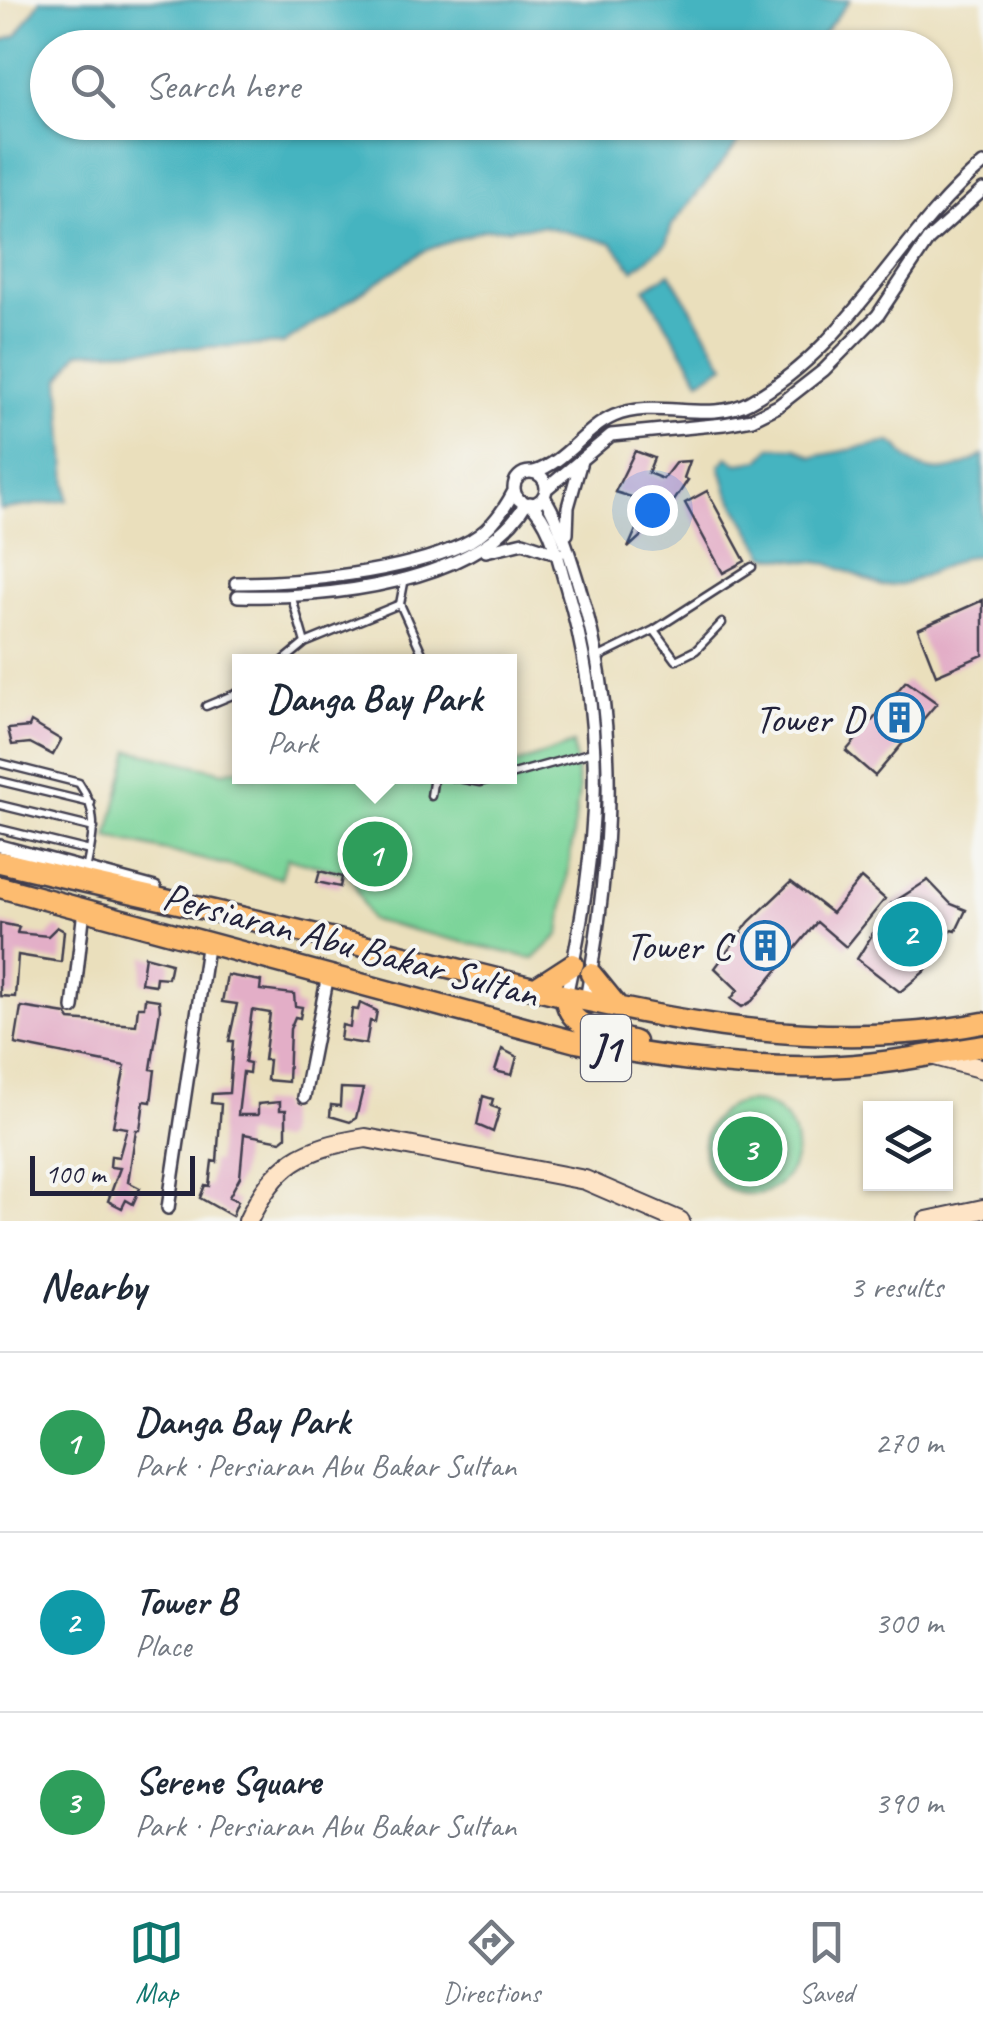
<!DOCTYPE html>
<html lang="en">
<head>
<meta charset="utf-8">
<style>
  body { margin:0; font-family:Caveat,sans-serif; background:#f2f2f3; color:#1f2937 }
  .controls { position:absolute; right:30px; bottom:30px; display:grid; overflow:hidden; border-radius:0px; box-shadow:0 2px 8px #0004 }
  .controls button { width:90px; height:90px; display:grid; place-items:center; padding:0; border:0; border-bottom:2px solid #e0e1e3; background:#fff; color:#1f2937; font:50px sans-serif }
  .scale { position:absolute; left:30px; bottom:25px; width:165px; box-sizing:border-box; padding-left:10px; border:5px solid #22223b; border-top:0; font-size:28px; line-height:35px; white-space:nowrap; color:#22223b; -webkit-text-stroke:8px #f6f6f2; paint-order:stroke }
  .you { position:absolute; left:652px; top:510px; width:35px; height:35px; margin:-25px; border:8px solid #fff; border-radius:50%; background:#1a73e8; box-shadow:0 0 0 15px #1a73e833 }
  .badge { display:grid; place-items:center; width:65px; height:65px; border-radius:50%; background:#0f766e; color:#fff; font-size:32px; font-weight:700 }
  .pin { position:absolute; translate:-50% -50%; border:5px solid #fff; box-shadow:0 2px 10px #0006 }
  .popup { position:absolute; left:232px; top:654px; width:285px; height:130px; box-sizing:border-box; display:grid; place-content:center; border-radius:0px; background:#fff; filter:drop-shadow(0 2px 8px #0005); font-size:32px; white-space:nowrap; color:#747a83 }
  .popup b { font-size:38px; color:#1f2937 }
  .popup::after { content:''; position:absolute; left:50%; top:100%; margin-left:-20px; border:20px solid transparent; border-top-color:#fff }
  .list { margin:0; padding:0; list-style:none }
  h2 { display:flex; justify-content:space-between; align-items:center; height:130px; margin:0; padding:0 40px; font-size:42px }
  h2 small { font-size:32px; font-weight:400; color:#747a83 }
  .list li { display:grid; grid-template-columns:65px 1fr auto; gap:30px; align-items:center; box-sizing:border-box; height:180px; padding:0 40px; border-top:2px solid #e0e1e3 }
  .list b { display:block; font-size:38px; white-space:nowrap }
  .list p { margin:0; font-size:32px; white-space:nowrap; color:#747a83 }
  .list em { font-size:32px; font-style:normal; color:#747a83 }
  .icon { flex:none; width:55px; height:55px; fill:none; stroke:currentColor; stroke-width:2; stroke-linecap:round; stroke-linejoin:round }
  .map { position:relative; flex:none; width:983px; height:1221px; overflow:hidden }
  .search { position:absolute; background:#fff; box-shadow:0 2px 8px #0004; left:30px; right:30px; top:30px; height:110px; display:flex; align-items:center; gap:25px; box-sizing:border-box; padding:0 35px; border-radius:55px; color:#747a83; font-size:38px }
  .sheet { height:670px; background:#fff }
  nav { display:flex; justify-content:space-around; align-items:center; box-sizing:border-box; height:140px; border-top:2px solid #e0e1e3; background:#fff; font-size:28px; color:#747a83 }
  nav a { display:grid; justify-items:center; gap:5px }
  nav .on { color:#0f766e }
  .map>svg:first-child { display:block }
  .green { fill:#7bd49a; stroke:#4e7b6a; stroke-width:2.5 }
  .water { fill:#45b4c0; stroke:#346b7e; stroke-width:2.5 }
  .building { fill:#e3aec7 }
  .lines { fill:none; stroke-linecap:round; stroke-linejoin:round }
  .lane-casing { stroke:#403e4e; stroke-width:11 }
  .street-casing { stroke:#403e4e; stroke-width:16 }
  .secondary-casing { stroke:#403e4e; stroke-width:22 }
  .highway-casing { stroke:#403e4e; stroke-width:25 }
  .lane { stroke:#fff; stroke-width:6 }
  .street { stroke:#fff; stroke-width:11 }
  .secondary { stroke:#fee4c6; stroke-width:18 }
  .highway { stroke:#fdbc70; stroke-width:20 }
  .labels { text-anchor:middle; stroke-width:8; stroke-linejoin:round; paint-order:stroke }
  .shield { fill:#f6f6f2; stroke:#626272; stroke-width:2.5 }
  .shield-label { font-size:38px; font-weight:bold; fill:#22223b }
  .poi-label { font-size:40px; fill:#22223b; stroke:#f6f6f2; text-anchor:end }
  .street-label { font-size:40px; fill:#22223b; stroke:#f6f6f2 }
</style>
</head>
<body>
<div class="map">
<svg width="983" height="1221" viewBox="0 0 983 1221">
  <rect width="100%" height="100%" fill="#f6f6f2"/>
  <filter id="ink" filterUnits="userSpaceOnUse"><feTurbulence type="fractalNoise" baseFrequency=".01" numOctaves="2"/><feDisplacementMap in="SourceGraphic" scale="20" xChannelSelector="R" yChannelSelector="G"/><feConvolveMatrix kernelMatrix="1 2 1 2 8 2 1 2 1" color-interpolation-filters="sRGB"/></filter>
  <filter id="wash" filterUnits="userSpaceOnUse"><feTurbulence type="fractalNoise" baseFrequency=".0048" numOctaves="4" result="noise"/><feDisplacementMap in="SourceGraphic" scale="40" xChannelSelector="R" yChannelSelector="G"/><feGaussianBlur stdDeviation="2.25" result="paint"/><feColorMatrix in="noise" values="0 0 0 0 0 0 0 0 0 0 0 0 0 0 0 0 0 1.4 0 .05"/><feComposite in="paint" operator="in"/></filter>
  <g filter="url(#wash)">
    <rect width="100%" height="100%" fill="#eadfbc"/>
    <!-- green -->
    <path class="green" d="M573,744L579,790L560,934L534,959L370,920L350,874L287,858L281,878L108,837L130,750L224,772L240,768V776H510V766Z
      M704 1148a46 46 0 1 1 92 0a46 46 0 1 1-92 0Z"/>
    <!-- water -->
    <path class="water" d="M41,0H850L813,47L48,48V122L754,123L672,225L666,244L633,270L612,243L542,226L483,230L424,251L283,344L79,352L60,379L68,500L0,510V42L16,36Z
      M670,273L725,365L700,380L645,289Z
      M890,442C900,446 900,451 907,458C930,480 961,469 983,455V555L965,557L905,584L882,586L829,564L766,556L728,493L720,465L728,457L738,463L760,460L771,447L797,448L812,457Z"/>
    <g id="blocks">
      <!-- building -->
      <path class="building" d="M635,451L654,458L648,473L663,479L676,462L690,461L684,478L688,480L666,513L628,548L648,502L615,492Z
        M707,491L745,561L723,573L685,503Z
        M983,600V655L936,675L918,629Z
        M906,681L937,703L875,776L846,751Z
        M31,722L61,740L53,755L30,743L12,745L8,729L29,727Z
        M320,871L342,877L340,887L317,882Z
        M861,878L885,899L846,947L817,922L752,1001L742,1007L731,999L738,990L715,968L749,922L791,882L832,913Z
        M928,880L951,904L966,910L956,931L952,930L925,971L900,992L857,959L891,904Z
        M0,923L19,927L17,933L48,936L57,927L64,931L61,962L18,955L15,997L0,996Z
        M145,956L171,963L168,978L156,977L155,985L141,983Z
        M227,975L261,981L260,990L294,994L295,1006L302,1007L300,1018L295,1017L290,1029L288,1082L267,1080L269,1060H264L270,1013L252,1010L245,1062L250,1063L249,1073L243,1072L238,1115H258V1104L280,1102V1110H286V1137L281,1141L244,1134L240,1177L229,1197L238,1201L232,1216L200,1198L205,1185L209,1186L212,1161L217,1162L221,1104L211,1103L212,1094L229,1093L233,1041H229L237,1004L222,1002Z
        M145,998L159,1000L160,1010L151,1069L155,1070L151,1102L144,1101L140,1130H136L128,1182L140,1188L133,1204L126,1200L122,1208L108,1201L120,1168L110,1167L111,1156L119,1157L127,1128L113,1126L125,1066L15,1044L21,1007L66,1014L70,1020L136,1025L138,1007H144Z
        M360,1003L377,1011L375,1022L370,1021L366,1044L340,1040L342,1025L350,1027L352,1009L358,1010Z
        M502,1049L517,1057L512,1075L495,1071Z
        M341,1088L363,1089L356,1118L350,1122L330,1116L331,1105L340,1106Z
        M483,1096L493,1099L491,1106L500,1109L493,1132L477,1125Z"/>
    </g>
  </g>
  <g filter="url(#ink)">
    <use href="#blocks" fill-opacity="0" stroke="#403e4e" stroke-width="2.5"/>
    <g class="lines">
      <defs>
        <path id="lane" d="M405,578L400,604L426,662
          M292,598L305,643L400,604
          M654,630L676,660L696,650L722,623
          M599,657L654,630L752,567
          M282,662L305,643
          M206,706L240,692
          M0,763L79,783C100,813 93,836 86,870
          M510,775L596,751
          M447,776L480,782L504,776
          M0,781L91,803
          M431,796L434,776
          M0,805L94,828
          M0,829L90,851"/>
        <path id="street" d="M534,472C566,462 584,429 614,416C655,398 709,424 749,402C849,348 897,236 983,164
          M514 488a16 16 0 1 1 32 0a16 16 0 1 1-32 0Z
          M546,489L611,435L724,424L752,419L778,406L824,370L878,315L928,240L983,190
          M544,496C561,525 570,556 580,589C622,726 611,861 586,1000
          M530,503C553,526 557,557 566,586C609,730 598,851 566,996
          M567,534L568,507L581,461
          M486,551L523,542L559,554
          M236,583C301,583 403,572 462,545C487,534 502,514 514,491
          M238,596C323,599 479,584 526,503
          M0,846L155,888
          M73,1008L84,909
          M304,1097L328,975
          M168,1208L208,941"/>
        <path id="secondary" d="M935,1056L983,1069
          M248,1221C276,1162 303,1148 366,1138L585,1180L680,1221
          M927,1221L983,1209"/>
        <path id="highway" d="M0,862C131,893 262,921 392,953C586,1000 783,1062 983,1023
          M0,887L576,1042C657,1057 739,1069 822,1067C876,1066 929,1055 983,1046
          M591,974L617,1006
          M536,988L573,964
          M566,996C566,1029 609,1034 635,1042"/>
      </defs>
      <!-- lane casing -->
      <use href="#lane" class="lane-casing"/>
      <!-- street casing -->
      <use href="#street" class="street-casing"/>
      <!-- secondary casing -->
      <use href="#secondary" class="secondary-casing"/>
      <!-- highway casing -->
      <use href="#highway" class="highway-casing"/>
      <!-- lane -->
      <use href="#lane" class="lane"/>
      <!-- street -->
      <use href="#street" class="street"/>
      <!-- secondary -->
      <use href="#secondary" class="secondary"/>
      <!-- highway -->
      <use href="#highway" class="highway"/>
    </g>
  </g>
  <!-- icons -->
  <defs>
    <symbol id="building-ring" viewBox="-11 -11 22 22"><circle r="9.5" fill="#f6f6f2" stroke="#1f6fb2" stroke-width="1.5"/><path d="M-4-6H4V6H1V3H-1V6H-4ZM-2.5-4.3h1.7v1.8h-1.7ZM.8-4.3h1.7v1.8H.8ZM-2.5-1h1.7V.8h-1.7ZM.8-1h1.7V.8H.8Z" fill="#1f6fb2"/></symbol>
  </defs>
  <g fill-rule="evenodd">
    <use href="#building-ring" x="872" y="690" width="55" height="55"/>
    <use href="#building-ring" x="738" y="918" width="55" height="55"/>
  </g>
  <g class="labels">
    <!-- shield labels -->
    <rect class="shield" x="581" y="1015" width="50" height="66" rx="8"/>
    <g class="shield-label">
      <text x="606" y="1061">J1</text>
    </g>
    <!-- poi labels -->
    <g class="poi-label">
      <text x="864" y="732">Tower D</text>
      <text x="731" y="959">Tower C</text>
    </g>
    <!-- street labels -->
    <g class="street-label">
      <text transform="translate(351 944) rotate(15)" y="14">Persiaran Abu Bakar Sultan</text>
    </g>
  </g>
</svg>
<div class="controls">
<button><svg class="icon" aria-label="layers" viewBox="0 0 24 24"><path d="M12 4l9 5-9 5-9-5zM3 14l9 5 9-5"/></svg></button>
</div>
<div class="scale">100 m</div>
<div class="you"></div>
<div class="pin badge" style="left:375px;top:854px;background:#2e9e5b">1</div>
<div class="popup"><b>Danga Bay Park</b>Park</div>
<div class="pin badge" style="left:910px;top:934px;background:#0f9aa8">2</div>
<div class="pin badge" style="left:750px;top:1149px;background:#2e9e5b">3</div>
<div class="search"><svg class="icon" aria-label="search" viewBox="0 0 24 24"><circle cx="10" cy="10" r="6"/><path d="M15 15l6 6"/></svg>Search here</div>
</div>
<section class="sheet">
<h2>Nearby<small>3 results</small></h2>
<ul class="list">
<li><span class="badge" style="background:#2e9e5b">1</span><div><b>Danga Bay Park</b><p>Park · Persiaran Abu Bakar Sultan</p></div><em>270 m</em></li>
<li><span class="badge" style="background:#0f9aa8">2</span><div><b>Tower B</b><p>Place</p></div><em>300 m</em></li>
<li><span class="badge" style="background:#2e9e5b">3</span><div><b>Serene Square</b><p>Park · Persiaran Abu Bakar Sultan</p></div><em>390 m</em></li>
</ul>
</section>
<nav>
<a class="on"><svg class="icon" aria-label="map" viewBox="0 0 24 24"><path d="M3 6l6-2 6 2 6-2v14l-6 2-6-2-6 2zM9 4v14M15 6v14"/></svg>Map</a>
<a><svg class="icon" aria-label="directions" viewBox="0 0 24 24"><path d="M12 3l9 9-9 9-9-9zM9 14v-3h6M13 9l2 2-2 2"/></svg>Directions</a>
<a><svg class="icon" aria-label="saved" viewBox="0 0 24 24"><path d="M7 4h10v16l-5-4-5 4z"/></svg>Saved</a>
</nav>
</body>
</html>
